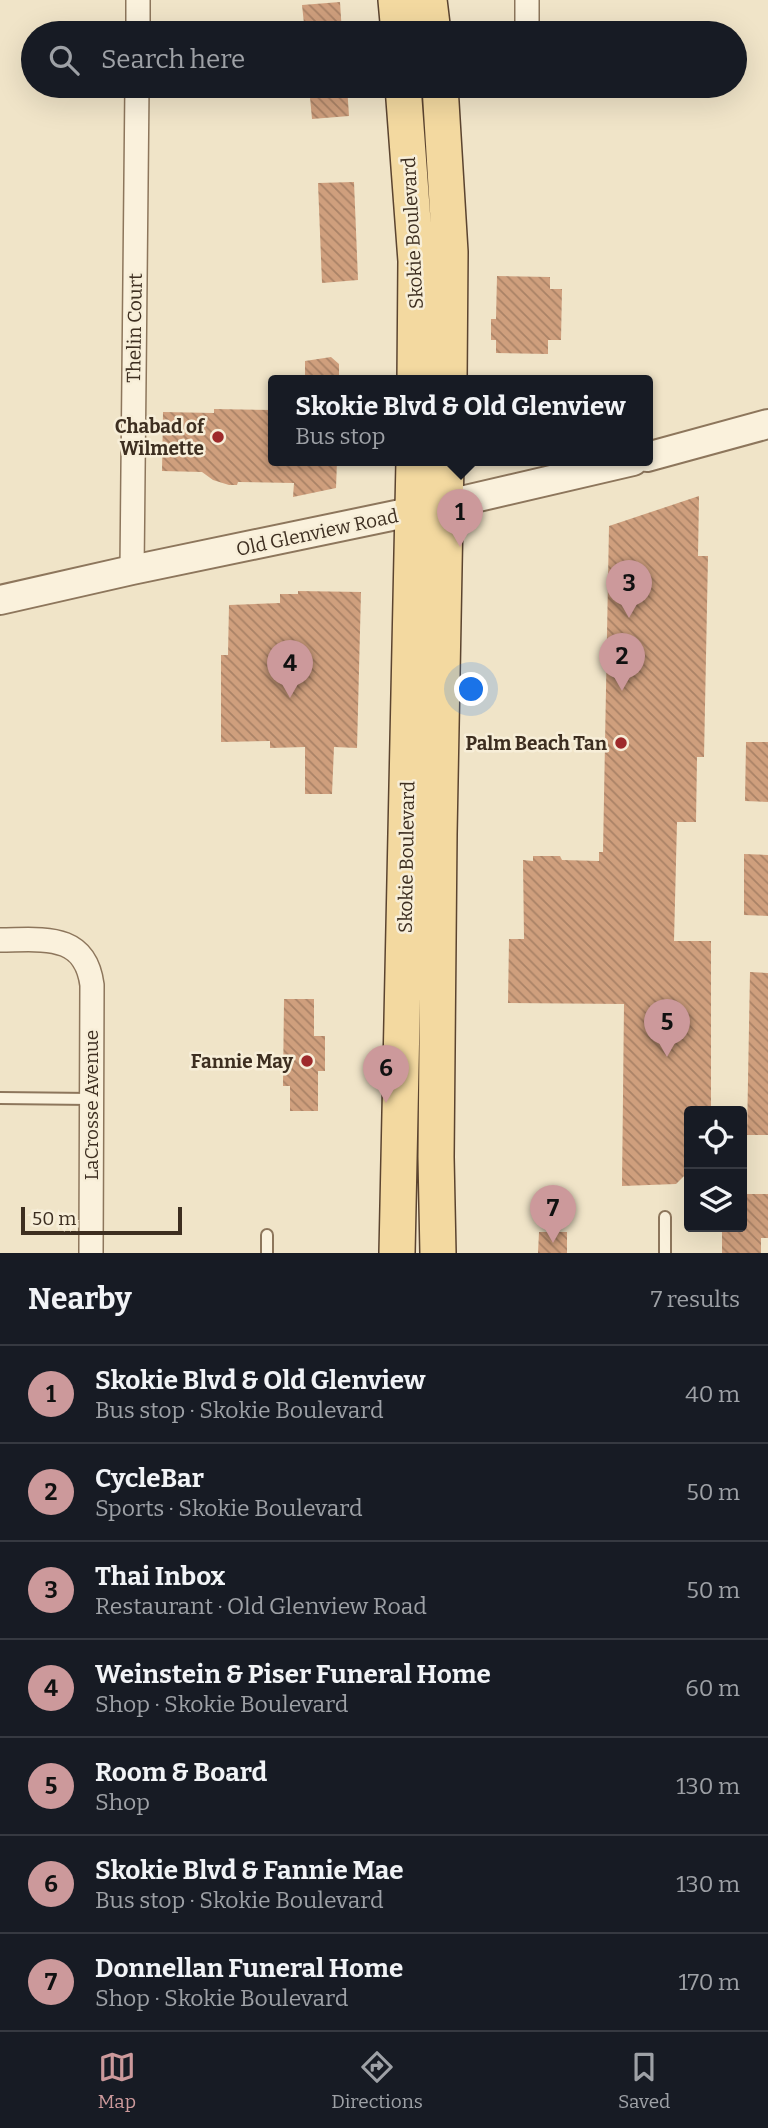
<!DOCTYPE html>
<html lang="en">
<head>
<meta charset="utf-8">
<style>
  body { margin:0; font-family:Bitter,serif; background:#20242c; color:#f1f3f6 }
  .controls { position:absolute; right:21px; bottom:21px; display:grid; overflow:hidden; border-radius:7px; box-shadow:0 7px 28px #0002 }
  .controls button { width:63px; height:63px; display:grid; place-items:center; padding:0; border:0; border-bottom:2px solid #363941; background:#171b24; color:#f1f3f6; font:35px sans-serif }
  .scale { position:absolute; left:21px; bottom:18px; width:161px; box-sizing:border-box; padding-left:7px; border:4px solid #3d2e20; border-top:0; font-size:19px; line-height:24px; white-space:nowrap; color:#3d2e20; -webkit-text-stroke:5px #f7eed8; paint-order:stroke }
  .you { position:absolute; left:472px; top:690px; width:24px; height:24px; margin:-18px; border:5px solid #fff; border-radius:50%; background:#1a73e8; box-shadow:0 0 0 10px #1a73e833 }
  .badge { display:grid; place-items:center; width:46px; height:46px; border-radius:50%; background:#cc999b; color:#111; font-size:23px; font-weight:700 }
  .pin { position:absolute; translate:-50% -58px; filter:drop-shadow(0 2px 4px #0008) }
  .pin::after { content:''; position:absolute; top:37px; width:24px; height:21px; background:inherit; clip-path:polygon(0 0,100% 0,50% 100%) }
  .popup { position:absolute; left:268px; top:375px; width:385px; height:91px; box-sizing:border-box; display:grid; place-content:center; border-radius:7px; background:#171b24; filter:drop-shadow(0 2px 5px #0005); font-size:23px; white-space:nowrap; color:#9ea1a6 }
  .popup b { font-size:26px; color:#f1f3f6 }
  .popup::after { content:''; position:absolute; left:50%; top:100%; margin-left:-14px; border:14px solid transparent; border-top-color:#171b24 }
  .list { margin:0; padding:0; list-style:none }
  h2 { display:flex; justify-content:space-between; align-items:center; height:91px; margin:0; padding:0 28px; font-size:30px }
  h2 small { font-size:23px; font-weight:400; color:#9ea1a6 }
  .list li { display:grid; grid-template-columns:46px 1fr auto; gap:21px; align-items:center; box-sizing:border-box; height:98px; padding:0 28px; border-top:2px solid #363941 }
  .list b { display:block; font-size:26px; white-space:nowrap }
  .list p { margin:0; font-size:23px; white-space:nowrap; color:#9ea1a6 }
  .list em { font-size:23px; font-style:normal; color:#9ea1a6 }
  .icon { flex:none; width:38px; height:38px; fill:none; stroke:currentColor; stroke-width:2; stroke-linecap:round; stroke-linejoin:round }
  .map { position:relative; flex:none; width:768px; height:1253px; overflow:hidden }
  .search { position:absolute; background:#171b24; box-shadow:0 7px 28px #0002; left:21px; right:21px; top:21px; height:77px; display:flex; align-items:center; gap:18px; box-sizing:border-box; padding:0 24px; border-radius:38px; color:#9ea1a6; font-size:26px }
  .sheet { height:777px; background:#171b24 }
  nav { display:flex; justify-content:space-around; align-items:center; box-sizing:border-box; height:98px; border-top:2px solid #363941; background:#171b24; font-size:19px; color:#9ea1a6 }
  nav a { display:grid; justify-items:center; gap:4px }
  nav .on { color:#cc999b }
  .map>svg:first-child { display:block }
  .building { fill:url(#building-back-hatch) }
  .lines { fill:none; stroke-linecap:round; stroke-linejoin:round }
  .service-casing { stroke:#8d765c; stroke-width:14 }
  .minor-casing { stroke:#8d765c; stroke-width:26 }
  .tertiary-casing { stroke:#8d765c; stroke-width:32 }
  .primary-casing { stroke:#5b4430; stroke-width:38 }
  .service { stroke:#faf1dc; stroke-width:10 }
  .minor { stroke:#faf1dc; stroke-width:23 }
  .tertiary { stroke:#faf1dc; stroke-width:28 }
  .primary { stroke:#f3d9a0; stroke-width:35 }
  .poi-dot { fill:#9e2a2b; stroke:#f7eed8; stroke-width:2.5 }
  .labels { text-anchor:middle; stroke-width:5; stroke-linejoin:round; paint-order:stroke }
  .street-label { font-size:19px; fill:#3d2e20; stroke:#f7eed8 }
  .poi-label { font-size:19px; font-weight:bold; fill:#3d2e20; stroke:#f7eed8; text-anchor:end }
</style>
</head>
<body>
<div class="map">
<svg width="768" height="1253" viewBox="0 0 768 1253">
  <defs>
    <pattern id="building-back-hatch" width="6" height="6" patternUnits="userSpaceOnUse" patternTransform="scale(1.75)"><rect width="6" height="6" fill="#cf9f7d"/><path d="M-1 5l2 2M0 0l6 6M5-1l2 2" fill="none" stroke="#a98266"/></pattern>
  </defs>
  <rect width="100%" height="100%" fill="#f0e4c8"/>
  <!-- building -->
  <path class="building" d="M340,2L342,33H305L302,5Z
    M309,86H347L349,116L312,119Z
    M354,182L358,280L322,283L318,183Z
    M497,276L550,277V289H562L561,340H548V354L496,353V340H491V319H496Z
    M331,357L339,364V381H305V361Z
    M214,409L273,410V461H337L336,488L293,497L294,483L238,482L237,485H229L213,480L202,472L162,471L163,412L214,413Z
    M699,496L698,556H708L704,757H697L696,822H677L674,941H711V1111H689V1171L676,1184L622,1186L624,1004L508,1003L509,939H524L523,860L533,861V856H560L562,860L599,861V852H603L609,526Z
    M298,591L361,592L357,748L334,747L332,794H305V747L270,748V741L221,742V655H228L229,605L280,603V594H298Z
    M746,742H768V802L745,801Z
    M744,854L768,855V916L744,915Z
    M750,972L768,973V1135H747Z
    M284,999H314V1036H325V1071H318V1111H290V1086H283Z
    M742,1194H768V1238H761V1253H722V1227H742Z
    M539,1232H567V1253H538Z"/>
  <g class="lines">
    <defs>
      <path id="service" d="M0,1098L91,1099
        M267,1235V1253
        M665,1253V1217"/>
      <path id="minor" d="M138,33V0
        M527,33V0
        M132,570L137,86
        M0,940C42,940 85,932 92,985L91,1253"/>
      <path id="tertiary" d="M647,457L768,424
        M0,600L132,570L444,505L633,461"/>
      <path id="primary" d="M396,0L399,33
        M429,0L433,33
        M403,86L416,261L415,381
        M440,86L450,252L449,381
        M397,1253L414,461
        M438,1253L436,1157L439,834L446,461"/>
    </defs>
    <!-- service casing -->
    <use href="#service" class="service-casing"/>
    <!-- minor casing -->
    <use href="#minor" class="minor-casing"/>
    <!-- tertiary casing -->
    <use href="#tertiary" class="tertiary-casing"/>
    <!-- primary casing -->
    <use href="#primary" class="primary-casing"/>
    <!-- service -->
    <use href="#service" class="service"/>
    <!-- minor -->
    <use href="#minor" class="minor"/>
    <!-- tertiary -->
    <use href="#tertiary" class="tertiary"/>
    <!-- primary -->
    <use href="#primary" class="primary"/>
  </g>
  <!-- markers -->
  <g class="poi-dot">
    <circle cx="218" cy="437" r="7"/>
    <circle cx="621" cy="743" r="7"/>
    <circle cx="307" cy="1061" r="7"/>
  </g>
  <g class="labels">
    <!-- street labels -->
    <g class="street-label">
      <text transform="translate(412 233) rotate(-93)" y="7">Skokie Boulevard</text>
      <text transform="translate(134 328) rotate(-89)" y="7">Thelin Court</text>
      <text transform="translate(317 532) rotate(-12)" y="7">Old Glenview Road</text>
      <text transform="translate(406 857) rotate(-89)" y="7">Skokie Boulevard</text>
      <text transform="translate(91 1105) rotate(-90)" y="7">LaCrosse Avenue</text>
    </g>
    <!-- poi labels -->
    <g class="poi-label">
      <text x="204" y="433">Chabad of<tspan x="204" dy="22">Wilmette</tspan></text>
      <text x="607" y="750">Palm Beach Tan</text>
      <text x="293" y="1068">Fannie May</text>
    </g>
  </g>
</svg>
<div class="controls">
<button><svg class="icon" aria-label="locate" viewBox="0 0 24 24"><circle cx="12" cy="12" r="6"/><path d="M12 2v4M12 18v4M2 12h4M18 12h4"/></svg></button>
<button><svg class="icon" aria-label="layers" viewBox="0 0 24 24"><path d="M12 4l9 5-9 5-9-5zM3 14l9 5 9-5"/></svg></button>
</div>
<div class="scale">50 m</div>
<div class="you"></div>
<div class="pin badge" style="left:460px;top:547px">1</div>
<div class="popup"><b>Skokie Blvd &amp; Old Glenview</b>Bus stop</div>
<div class="pin badge" style="left:622px;top:691px">2</div>
<div class="pin badge" style="left:629px;top:618px">3</div>
<div class="pin badge" style="left:290px;top:698px">4</div>
<div class="pin badge" style="left:667px;top:1057px">5</div>
<div class="pin badge" style="left:386px;top:1103px">6</div>
<div class="pin badge" style="left:553px;top:1243px">7</div>
<div class="search"><svg class="icon" aria-label="search" viewBox="0 0 24 24"><circle cx="10" cy="10" r="6"/><path d="M15 15l6 6"/></svg>Search here</div>
</div>
<section class="sheet">
<h2>Nearby<small>7 results</small></h2>
<ul class="list">
<li><span class="badge">1</span><div><b>Skokie Blvd &amp; Old Glenview</b><p>Bus stop · Skokie Boulevard</p></div><em>40 m</em></li>
<li><span class="badge">2</span><div><b>CycleBar</b><p>Sports · Skokie Boulevard</p></div><em>50 m</em></li>
<li><span class="badge">3</span><div><b>Thai Inbox</b><p>Restaurant · Old Glenview Road</p></div><em>50 m</em></li>
<li><span class="badge">4</span><div><b>Weinstein &amp; Piser Funeral Home</b><p>Shop · Skokie Boulevard</p></div><em>60 m</em></li>
<li><span class="badge">5</span><div><b>Room &amp; Board</b><p>Shop</p></div><em>130 m</em></li>
<li><span class="badge">6</span><div><b>Skokie Blvd &amp; Fannie Mae</b><p>Bus stop · Skokie Boulevard</p></div><em>130 m</em></li>
<li><span class="badge">7</span><div><b>Donnellan Funeral Home</b><p>Shop · Skokie Boulevard</p></div><em>170 m</em></li>
</ul>
</section>
<nav>
<a class="on"><svg class="icon" aria-label="map" viewBox="0 0 24 24"><path d="M3 6l6-2 6 2 6-2v14l-6 2-6-2-6 2zM9 4v14M15 6v14"/></svg>Map</a>
<a><svg class="icon" aria-label="directions" viewBox="0 0 24 24"><path d="M12 3l9 9-9 9-9-9zM9 14v-3h6M13 9l2 2-2 2"/></svg>Directions</a>
<a><svg class="icon" aria-label="saved" viewBox="0 0 24 24"><path d="M7 4h10v16l-5-4-5 4z"/></svg>Saved</a>
</nav>
</body>
</html>
